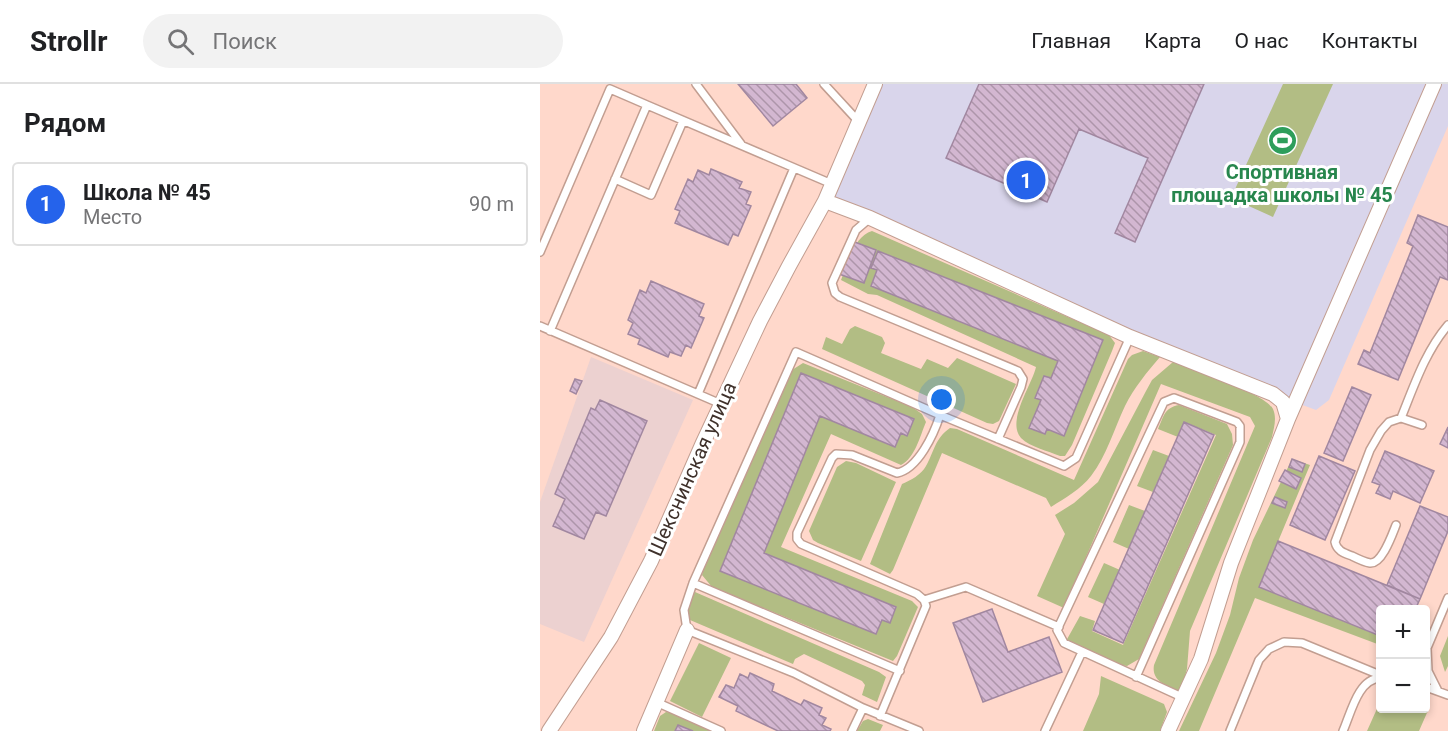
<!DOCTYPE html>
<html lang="ru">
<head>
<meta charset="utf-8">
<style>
  body { margin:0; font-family:Roboto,sans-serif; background:#f2f2f2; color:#202124 }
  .controls { position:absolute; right:18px; bottom:18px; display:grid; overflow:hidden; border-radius:6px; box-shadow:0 3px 9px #0003 }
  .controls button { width:54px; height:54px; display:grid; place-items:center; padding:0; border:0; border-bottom:2px solid #e0e0e0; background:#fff; color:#202124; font:30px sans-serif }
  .you { position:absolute; left:402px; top:316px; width:21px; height:21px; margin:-15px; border:4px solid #fff; border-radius:50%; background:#1a73e8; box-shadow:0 0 0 9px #1a73e833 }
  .badge { display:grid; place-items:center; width:39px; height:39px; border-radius:50%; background:#2563eb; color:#fff; font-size:20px; font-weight:700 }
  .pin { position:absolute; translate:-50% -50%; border:3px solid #fff; box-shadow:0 2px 6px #0006 }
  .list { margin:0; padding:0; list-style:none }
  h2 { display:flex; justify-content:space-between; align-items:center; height:78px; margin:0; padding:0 24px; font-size:26px }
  h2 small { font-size:20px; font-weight:400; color:#757577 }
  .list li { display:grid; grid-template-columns:39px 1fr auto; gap:18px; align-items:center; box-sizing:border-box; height:84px; margin:0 12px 12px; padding:0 12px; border:2px solid #e0e0e0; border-radius:6px }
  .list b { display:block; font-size:22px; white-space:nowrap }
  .list p { margin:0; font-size:20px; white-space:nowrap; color:#757577 }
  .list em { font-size:20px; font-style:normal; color:#757577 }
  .icon { flex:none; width:33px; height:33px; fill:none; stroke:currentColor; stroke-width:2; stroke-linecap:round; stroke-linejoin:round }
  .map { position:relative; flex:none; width:908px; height:647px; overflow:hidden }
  header { display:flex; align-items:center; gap:36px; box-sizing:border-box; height:84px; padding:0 30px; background:#fff; border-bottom:2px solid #e0e0e0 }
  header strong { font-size:28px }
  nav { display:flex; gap:33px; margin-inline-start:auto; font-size:21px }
  .search { width:420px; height:54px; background:#f2f2f2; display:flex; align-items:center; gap:15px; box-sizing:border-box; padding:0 21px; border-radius:33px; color:#757577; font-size:22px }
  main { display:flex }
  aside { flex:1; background:#fff }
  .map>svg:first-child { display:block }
  .commercial { fill:#ecd1d0 }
  .education { fill:#d9d5eb }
  .green { fill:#b2bd84 }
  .building { fill:url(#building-back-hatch); stroke:#a187a0; stroke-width:1.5 }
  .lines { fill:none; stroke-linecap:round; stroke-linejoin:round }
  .service-casing { stroke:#c29e91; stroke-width:10 }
  .minor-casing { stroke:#c29e91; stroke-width:16 }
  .service { stroke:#fff; stroke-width:7 }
  .minor { stroke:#fff; stroke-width:14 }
  .labels { text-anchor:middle; stroke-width:6; stroke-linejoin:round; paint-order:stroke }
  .leisure-label { font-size:20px; font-weight:bold; fill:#27864d; stroke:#fff }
  .street-label { font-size:20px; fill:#3f312b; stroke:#fff }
</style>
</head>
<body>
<header>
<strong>Strollr</strong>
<div class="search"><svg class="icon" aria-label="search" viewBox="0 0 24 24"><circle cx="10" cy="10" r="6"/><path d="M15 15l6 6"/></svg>Поиск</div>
<nav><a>Главная</a><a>Карта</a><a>О нас</a><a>Контакты</a></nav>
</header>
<main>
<aside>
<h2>Рядом<small></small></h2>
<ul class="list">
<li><span class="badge">1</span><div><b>Школа № 45</b><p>Место</p></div><em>90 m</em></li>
</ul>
</aside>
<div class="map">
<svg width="908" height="647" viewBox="0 0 908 647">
  <defs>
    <pattern id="building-back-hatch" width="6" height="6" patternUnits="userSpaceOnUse" patternTransform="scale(1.5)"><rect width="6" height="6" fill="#d3b7d1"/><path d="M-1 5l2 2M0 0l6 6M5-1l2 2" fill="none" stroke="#ad95aa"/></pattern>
  </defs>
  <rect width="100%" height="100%" fill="#ffd8cb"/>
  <!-- commercial -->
  <path class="commercial" d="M51,273L153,316L44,558L0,540V418Z"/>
  <!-- education -->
  <path class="education" d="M336,0H908V42L789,316L776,326L733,310L285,117Z"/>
  <!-- green -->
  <path class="green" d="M743,0H793L733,133L691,114Z
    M332,147L569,251L575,259L572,267L532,361L525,372H520C508,367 490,363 481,354C466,337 492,301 496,283L337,211L328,210L301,196C308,180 313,153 332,147Z
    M315,242L342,253L345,259L341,269L381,285L387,275L408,284L417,274L476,300L459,337L453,340L447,339L282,265L286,253L302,260L310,245Z
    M603,267L620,273C607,288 594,304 585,322C574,345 567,371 551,392C541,405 525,414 511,423L506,414L402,369L353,486L350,490L330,480L362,400C371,396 381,391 386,382C394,368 395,354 410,344L417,345L534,396L588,275L592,271Z
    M633,278C653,286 725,309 733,325C737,334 734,344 732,353L650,547L647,585L641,608C628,602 611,598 614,581L715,342L710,333L621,300L524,524L497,512L525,450L515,431L534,419L558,398L606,307L612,296Z
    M263,279L372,323L382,330L386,338C380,352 375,374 361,381L291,350L241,463L372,517L378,523L357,572L353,577L172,503L162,491L166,475L252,286Z
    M639,321L687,340L692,350L693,361L599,575L587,582L579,581L526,557L540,532L555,537L552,547L583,561L676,351L644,338L638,353L618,345C624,332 624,324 639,321Z
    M613,366L629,372L613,408L597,402Z
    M752,375L770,381L719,503L840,552V561L715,514L659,647H639L676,569L690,531L699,494L713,456Z
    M306,377L316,379L356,398L321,477L278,459L273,456L269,447L297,383Z
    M589,421L605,427L589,465L573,458Z
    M564,479L580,486L564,520L548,513Z
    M155,508L339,588L346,593L337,618L322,611L325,601L322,597L264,570L255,575L253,580L150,536C144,526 150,518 155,508Z
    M908,552V582L905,588L900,572Z
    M159,559L191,574L162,633L130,617Z
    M561,592L624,620L627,628L620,647H543L559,610Z
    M840,618V624H886V619L890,622L879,647H827Z
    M126,628L133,629L171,647H114L120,632Z
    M328,635L343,641L340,647H317L323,637Z"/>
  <!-- building -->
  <path class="building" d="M198,0H256L267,14L233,42Z
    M439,0H664L595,158L575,149L608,74L539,45L507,118L406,74Z
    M171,85L202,98L199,104L211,108L206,120L211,122L198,152L193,150L188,161L135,139L140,127L135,125L148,95L153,98L158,86L169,91Z
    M878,131L908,143V196L900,193L858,296L818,280L824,266L830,269L873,162L867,159Z
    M312,157L336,166L324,199L299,190Z
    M338,167L563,256L524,352L507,345L505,350L489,344L501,316L495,314L504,292L511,294L518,277L331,202L337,186L331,184Z
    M111,197L164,220L159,232L164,234L151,264L146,261L141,272L130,268L128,273L98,260L100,255L88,250L93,239L88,236L100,206L106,209Z
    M261,289L374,335L367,352L361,349L355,363L280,332L224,469L356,523L350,539L342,536L336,550L180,487Z
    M35,295L42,297L36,310L30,307Z
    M812,303L831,311L803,377L784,369Z
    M60,316L107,337L66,432L56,428L44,455L13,442L25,415L15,410L51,324L55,326Z
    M644,338L674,351L583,559L553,546Z
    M908,343V364L900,360Z
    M845,367L894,387L880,419L853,407L850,415L836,409L840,401L832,398Z
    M779,372L815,387L785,456L750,441Z
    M752,375L765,380L762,388L749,383Z
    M745,386L761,394L756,405L739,397Z
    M735,413L747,418L745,424L732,419Z
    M880,422L908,433V447L880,515L847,501Z
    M738,457L880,515L875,526H840V552L719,503Z
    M452,525L468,568L509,553L522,588L443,618L413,539Z
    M210,589L234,600L232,607L261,621L264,616L282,624L279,631L286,634L282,641L291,645L290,647H238L196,627L198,622L179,613L186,601L194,604L200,590L208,594Z
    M138,641L153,647H135Z"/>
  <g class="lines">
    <defs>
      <path id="service" d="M156,0L201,60
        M284,0L319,38
        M75,95L111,111L143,37
        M330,134L316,146L292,199L295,209L300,213L478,287L483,295L481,303L458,355
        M0,168L70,5L107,21
        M0,242L181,320
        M10,247L107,21L292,100
        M158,310L254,84
        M400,331L524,382L536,374L590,253
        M861,334C874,302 885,268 908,241
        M856,441C852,451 842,480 830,479C824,478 818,475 812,472C804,469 797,467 795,458L830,366L841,347L849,338L861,334L882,341
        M153,499L360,587
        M384,516L426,503L519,543
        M596,593L700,358V342L697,338L634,314L624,318L517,546L524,559L644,614
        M886,603L908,611
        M898,607L888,587L887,564L908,514
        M116,618L181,647
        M340,632L386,522L384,516L377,510L261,460L257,455V449L292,374L296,370L312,371L357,389C378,385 394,350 400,331L256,268L153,499L144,526L147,546L254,589L323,624L379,647
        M312,647L323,624
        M505,647L542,568
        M690,647L719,576L729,565L744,558L762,559L840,591
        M803,647C811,629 818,595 840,594"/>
      <path id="minor" d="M285,117L330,134L590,253L733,310L743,318L748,335L691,479L661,575L628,647
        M748,335L894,0
        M9,647L71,553L111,477L162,361L220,237L249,182L285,117L335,0
        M104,647L147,546"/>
    </defs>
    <!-- service casing -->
    <use href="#service" class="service-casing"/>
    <!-- minor casing -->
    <use href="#minor" class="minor-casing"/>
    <!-- service -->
    <use href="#service" class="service"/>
    <!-- minor -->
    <use href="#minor" class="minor"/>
  </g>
  <!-- icons -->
  <defs>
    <symbol id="stadium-disc" viewBox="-11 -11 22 22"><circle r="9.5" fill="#2e9e5b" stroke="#fff"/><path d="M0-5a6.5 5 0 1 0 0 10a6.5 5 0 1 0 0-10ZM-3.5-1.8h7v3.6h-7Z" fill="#fff"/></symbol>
  </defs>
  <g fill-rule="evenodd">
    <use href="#stadium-disc" x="726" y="40" width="33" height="33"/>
  </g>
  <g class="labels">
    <!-- leisure labels -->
    <g class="leisure-label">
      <text x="742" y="95">Спортивная<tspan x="742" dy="23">площадка школы № 45</tspan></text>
    </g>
    <!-- street labels -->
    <g class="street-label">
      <text transform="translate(152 385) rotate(-66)" y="7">Шекснинская улица</text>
    </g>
  </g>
</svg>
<div class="controls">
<button>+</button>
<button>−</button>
</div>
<div class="you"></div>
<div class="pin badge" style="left:486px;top:96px">1</div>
</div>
</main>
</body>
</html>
